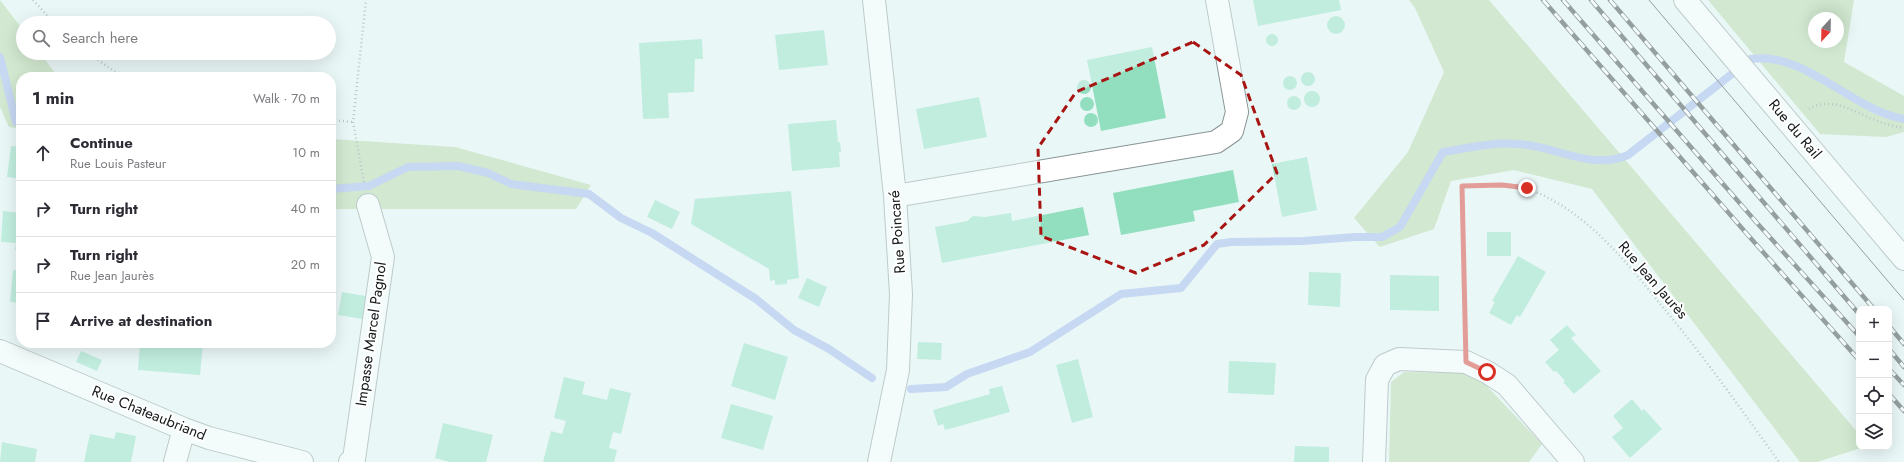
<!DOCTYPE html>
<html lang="en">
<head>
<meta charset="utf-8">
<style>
  body { margin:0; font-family:Jost,sans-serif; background:#f7f7f7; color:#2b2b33 }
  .controls { position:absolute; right:12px; bottom:12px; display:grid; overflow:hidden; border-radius:8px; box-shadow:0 4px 16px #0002 }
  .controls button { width:36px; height:36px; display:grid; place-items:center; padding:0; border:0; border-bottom:1px solid #e1e1e2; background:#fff; color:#2b2b33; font:20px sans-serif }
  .compass { position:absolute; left:1808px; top:12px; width:36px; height:36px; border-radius:50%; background:#fff; box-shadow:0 4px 16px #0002; rotate:202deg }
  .stop { position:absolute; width:12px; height:12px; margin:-9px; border:3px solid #d93025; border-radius:50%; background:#fff }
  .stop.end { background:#d93025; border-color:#fff; box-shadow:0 1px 4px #0008 }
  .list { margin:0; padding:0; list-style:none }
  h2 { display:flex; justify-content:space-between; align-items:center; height:52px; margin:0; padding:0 16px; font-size:17px }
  h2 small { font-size:13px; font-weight:400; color:#7c7c81 }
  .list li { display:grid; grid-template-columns:26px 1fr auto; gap:12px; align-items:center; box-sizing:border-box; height:56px; padding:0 16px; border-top:1px solid #e1e1e2 }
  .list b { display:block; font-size:15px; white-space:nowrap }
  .list p { margin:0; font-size:13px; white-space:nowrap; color:#7c7c81 }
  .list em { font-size:13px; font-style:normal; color:#7c7c81 }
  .icon { flex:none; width:22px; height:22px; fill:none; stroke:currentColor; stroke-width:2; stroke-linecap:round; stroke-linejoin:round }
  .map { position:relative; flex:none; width:1904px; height:462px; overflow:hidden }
  .search { position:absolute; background:#fff; box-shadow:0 4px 16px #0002; left:16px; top:16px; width:320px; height:44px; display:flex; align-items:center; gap:10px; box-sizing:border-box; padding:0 14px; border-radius:22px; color:#7c7c81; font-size:15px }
  .panel { position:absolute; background:#fff; box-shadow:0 4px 16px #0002; left:16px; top:72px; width:320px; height:276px; border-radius:16px }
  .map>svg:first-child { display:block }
  .green { fill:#b6d59f; fill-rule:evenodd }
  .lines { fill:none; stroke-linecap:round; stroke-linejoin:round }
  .stream { stroke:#9db1ed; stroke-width:8 }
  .building { fill:#91dfbf }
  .minor-casing { stroke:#889394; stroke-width:24 }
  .path { stroke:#848d8d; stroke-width:2.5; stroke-dasharray:1 3; stroke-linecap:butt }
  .minor { stroke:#fff; stroke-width:22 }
  .tram { stroke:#2f3435; stroke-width:1 }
  .rail-casing { stroke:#2f3435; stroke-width:4.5 }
  .rail { stroke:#fff; stroke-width:3; stroke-dasharray:9; stroke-linecap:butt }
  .route { stroke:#d93025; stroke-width:5 }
  .marked { fill:none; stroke:#a71411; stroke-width:3; stroke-dasharray:8 5; stroke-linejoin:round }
  .labels { text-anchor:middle; stroke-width:4; stroke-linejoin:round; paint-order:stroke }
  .street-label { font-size:15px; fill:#15191a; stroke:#fff }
</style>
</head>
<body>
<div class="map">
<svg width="1904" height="462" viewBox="0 0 1904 462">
  <rect width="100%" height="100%" fill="#eaf7f7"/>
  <!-- green -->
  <path class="green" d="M0,0L23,30V53H40L58,77H21V129L9,127L0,107Z
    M1409,0H1489L1859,434V447H1864L1817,462H1800L1592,189L1514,170L1451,181L1434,229L1380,247L1354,218L1408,152L1444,72L1415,8Z
    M1708,0H1854L1844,62L1904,96V132L1886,137L1820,134ZM1814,18H1838V42H1814Z
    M331,139L455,147L591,185L576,209H331Z
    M1404,372L1462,373L1482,381L1542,444L1529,462H1389L1391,382Z"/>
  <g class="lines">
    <!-- stream -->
    <path class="stream" d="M0,57L16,122H21
      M331,189L369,186L408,167L458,166L488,173L511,184L589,194L621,218L652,233L756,299L794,330L829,349L872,378
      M911,389L946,387L967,374L1030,352L1121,294L1181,288L1217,244L1231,242L1303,241L1355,237H1382L1400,227L1443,152C1468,148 1493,142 1518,144C1556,146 1591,171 1628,155L1751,59C1805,51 1851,110 1904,119"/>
  </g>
  <!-- building -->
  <path class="building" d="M1253,0H1339L1341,10L1258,26Z
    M1327 25a9 9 0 1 1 18 0a9 9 0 1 1-18 0Z
    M824,30L828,65L779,70L775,35Z
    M1266 40a6 6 0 1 1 12 0a6 6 0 1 1-12 0Z
    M702,39L703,59H695L694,92L668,93L669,118L643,119L639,43Z
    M1152,47L1166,118L1101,131L1087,60Z
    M1301 79a7 7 0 1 1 14 0a7 7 0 1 1-14 0Z
    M1283 83a7 7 0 1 1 14 0a7 7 0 1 1-14 0Z
    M1077 87a7 7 0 1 1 14 0a7 7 0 1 1-14 0Z
    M1304 99a8 8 0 1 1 16 0a8 8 0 1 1-16 0Z
    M1287 103a7 7 0 1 1 14 0a7 7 0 1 1-14 0Z
    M979,97L987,137L924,149L916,109Z
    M1080 104a7 7 0 1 1 14 0a7 7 0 1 1-14 0Z
    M1084 120a7 7 0 1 1 14 0a7 7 0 1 1-14 0Z
    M836,120L838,142H840L841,152H839L840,167L792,171L788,124Z
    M11,146L21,147V179L7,177Z
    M1307,157L1317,210L1282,217L1272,164Z
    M1233,170L1239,202L1193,211L1195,221L1121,235L1113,193Z
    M791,191L799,278L787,280V284L775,285V280L770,281L769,269L691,224L695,199Z
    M655,200L680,212L672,229L647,217Z
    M1083,207L1089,235L942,263L935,227L967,221L973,216L985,217L1011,213L1012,221Z
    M3,211L21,213V251L15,250L16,243L1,242Z
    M1487,232H1511V256H1487Z
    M1518,256L1546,272L1520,317L1517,315L1511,325L1489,313L1495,302L1492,301Z
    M13,270L21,271V303L10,302Z
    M1309,272L1341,273L1340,307L1308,305Z
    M1390,275L1439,276V311L1390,310Z
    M807,278L827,287L819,307L798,298Z
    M342,292L366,296L362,319L338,315Z
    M1567,325L1576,335L1571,338L1601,371L1574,394L1563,382L1565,381L1556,371L1554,372L1545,362L1559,350L1550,340Z
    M918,342L942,343L941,360L917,359Z
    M140,343H203L200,375L138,370Z
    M744,343L788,357L775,400L731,386Z
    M81,351L102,360L97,371L76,362Z
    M1078,359L1093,417L1072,423L1056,365Z
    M1229,361L1276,363L1274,395L1228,393Z
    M564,377L585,382L582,394L607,400L610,388L631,393L621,434L613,432L609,448L617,450L614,462H543L551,431L562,434L566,421L554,418Z
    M1002,386L1010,412L945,430L943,424L938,426L933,410L990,394L989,389Z
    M1632,399L1642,411L1644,409L1662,429L1630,458L1612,437L1623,428L1613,416Z
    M731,404L773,416L763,450L721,438Z
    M443,423L493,435L486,462H450L435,458Z
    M116,432L136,436L131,462H84L90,434L114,439Z
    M2,442L37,449L35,462H0Z
    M1295,446L1329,447V462H1294Z"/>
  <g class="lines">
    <defs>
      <path id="minor" d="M874,0L895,196L901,294L898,370L879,462
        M1685,0L1904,259
        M895,196L1216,142L1232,131L1237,112L1217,0
        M0,351L184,429L209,438L302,462
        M175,462L184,429
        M350,462L354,459L383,257L368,205
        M1374,462L1377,380L1385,365L1399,359L1466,362L1487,372L1507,385L1573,462"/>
    </defs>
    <!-- minor casing -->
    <use href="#minor" class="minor-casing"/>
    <!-- path -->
    <path class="path" d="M33,0L54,23
      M88,53L114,71L128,77
      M1809,109C1833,94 1860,116 1883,123C1890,125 1897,127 1904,128
      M331,120L353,122
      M364,182L353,122L366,0
      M1465,338L1462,186C1482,185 1508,181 1528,189C1584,209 1625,260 1661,305C1703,355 1741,409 1779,462"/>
    <!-- minor -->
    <use href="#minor" class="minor"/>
    <!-- tram -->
    <path class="tram" d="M1649,0L1904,300"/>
    <defs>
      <path id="rail" d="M1543,0L1747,234L1859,360
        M1563,0L1757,223L1859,336
        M1591,0L1859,314
        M1610,0L1874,309
        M1889,326L1904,344
        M1889,349L1904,367
        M1889,369L1904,385
        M1889,394L1904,411"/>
    </defs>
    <!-- rail casing -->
    <use href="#rail" class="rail-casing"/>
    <!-- rail -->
    <use href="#rail" class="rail"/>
  </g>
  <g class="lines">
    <!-- route -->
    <path class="route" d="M1487,372L1466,362L1462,186L1502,185L1527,188"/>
  </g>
  <!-- marked area -->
  <path d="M0 0H1904V462H0ZM1193,42L1241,75L1277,173L1204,245L1136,273L1041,236L1038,148L1076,92Z" fill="#eaf7f7" fill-opacity=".55" fill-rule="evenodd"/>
  <path class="marked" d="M1193,42L1241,75L1277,173L1204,245L1136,273L1041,236L1038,148L1076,92Z"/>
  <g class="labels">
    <!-- street labels -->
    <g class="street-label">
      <text transform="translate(1795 129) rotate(50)" y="5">Rue du Rail</text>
      <text transform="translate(897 232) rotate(-94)" y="5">Rue Poincaré</text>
      <text transform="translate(1653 280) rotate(49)" y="5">Rue Jean Jaurès</text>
      <text transform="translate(371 334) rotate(-82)" y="5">Impasse Marcel Pagnol</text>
      <text transform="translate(149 413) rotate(22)" y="5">Rue Chateaubriand</text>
    </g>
  </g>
</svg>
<div class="controls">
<button>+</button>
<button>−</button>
<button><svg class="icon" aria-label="locate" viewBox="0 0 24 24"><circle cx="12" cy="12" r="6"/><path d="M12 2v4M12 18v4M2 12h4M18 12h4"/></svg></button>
<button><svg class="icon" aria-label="layers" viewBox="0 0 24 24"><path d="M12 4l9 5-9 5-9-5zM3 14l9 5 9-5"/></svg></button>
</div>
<svg class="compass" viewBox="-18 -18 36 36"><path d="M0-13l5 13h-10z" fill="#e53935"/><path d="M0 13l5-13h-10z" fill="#7c7c81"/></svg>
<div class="stop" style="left:1487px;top:372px"></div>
<div class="stop end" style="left:1527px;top:188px"></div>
<div class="search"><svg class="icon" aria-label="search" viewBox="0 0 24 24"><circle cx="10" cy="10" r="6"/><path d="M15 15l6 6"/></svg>Search here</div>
<section class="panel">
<h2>1 min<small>Walk · 70 m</small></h2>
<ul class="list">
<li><svg class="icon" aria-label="ahead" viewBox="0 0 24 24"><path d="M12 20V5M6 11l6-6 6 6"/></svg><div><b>Continue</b><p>Rue Louis Pasteur</p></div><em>10 m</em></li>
<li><svg class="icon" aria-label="right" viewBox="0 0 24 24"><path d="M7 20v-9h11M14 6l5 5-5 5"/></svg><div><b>Turn right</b></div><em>40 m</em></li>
<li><svg class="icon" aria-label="right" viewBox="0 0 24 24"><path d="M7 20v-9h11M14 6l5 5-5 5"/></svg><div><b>Turn right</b><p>Rue Jean Jaurès</p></div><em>20 m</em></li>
<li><svg class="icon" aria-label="arrive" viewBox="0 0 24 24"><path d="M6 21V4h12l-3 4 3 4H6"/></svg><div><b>Arrive at destination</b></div></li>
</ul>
</section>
</div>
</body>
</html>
